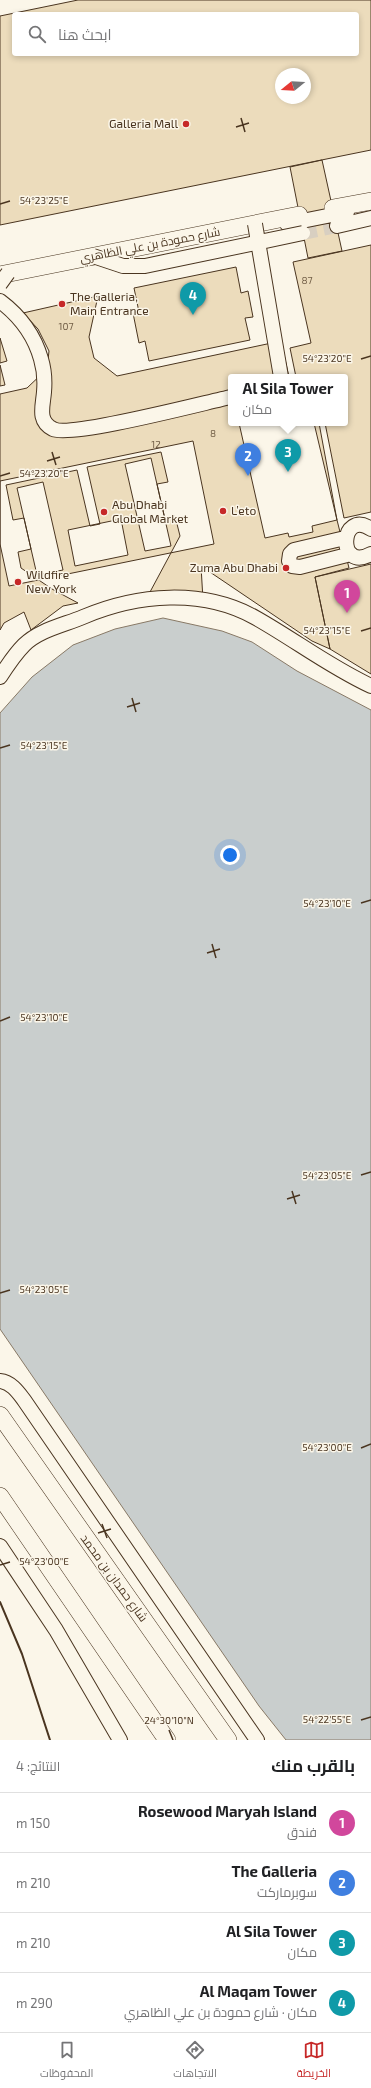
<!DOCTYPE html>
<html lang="ar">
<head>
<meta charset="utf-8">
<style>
  body { margin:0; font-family:"Exo 2",Cairo,sans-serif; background:#f6f6f6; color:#202124; direction:rtl }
  .compass { position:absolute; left:275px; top:68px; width:36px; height:36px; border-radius:50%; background:#fff; box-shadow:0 2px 6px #0003; rotate:252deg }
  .you { position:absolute; left:230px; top:855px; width:14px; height:14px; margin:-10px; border:3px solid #fff; border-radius:50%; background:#1a73e8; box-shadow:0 0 0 6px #1a73e833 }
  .badge { display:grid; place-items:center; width:26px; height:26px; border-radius:50%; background:#c62828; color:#fff; font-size:13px; font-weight:700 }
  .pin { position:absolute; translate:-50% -33px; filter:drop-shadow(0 1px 2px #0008) }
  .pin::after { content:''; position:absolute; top:21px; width:14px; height:12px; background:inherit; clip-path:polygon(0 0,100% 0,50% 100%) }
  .popup { position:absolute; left:228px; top:374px; width:120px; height:52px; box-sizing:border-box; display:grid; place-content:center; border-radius:4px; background:#fff; filter:drop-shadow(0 1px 3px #0005); font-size:13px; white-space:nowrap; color:#757577 }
  .popup b { font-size:15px; color:#202124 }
  .popup::after { content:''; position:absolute; left:50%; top:100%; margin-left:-8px; border:8px solid transparent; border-top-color:#fff }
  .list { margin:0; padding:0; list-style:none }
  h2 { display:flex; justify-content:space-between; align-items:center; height:52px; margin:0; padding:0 16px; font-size:17px }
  h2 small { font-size:13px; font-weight:400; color:#757577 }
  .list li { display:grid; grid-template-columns:26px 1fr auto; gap:12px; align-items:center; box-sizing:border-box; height:60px; padding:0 16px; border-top:1px solid #e0e0e0 }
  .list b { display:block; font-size:15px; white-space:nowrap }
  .list p { margin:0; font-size:13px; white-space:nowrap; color:#757577 }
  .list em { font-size:13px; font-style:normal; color:#757577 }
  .icon { flex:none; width:22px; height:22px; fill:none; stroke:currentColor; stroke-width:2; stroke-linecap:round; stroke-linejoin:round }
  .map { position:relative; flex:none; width:371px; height:1740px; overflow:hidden; direction:ltr }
  .search { position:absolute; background:#fff; box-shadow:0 2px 6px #0003; left:12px; right:12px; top:12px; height:44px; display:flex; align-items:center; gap:10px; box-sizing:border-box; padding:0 14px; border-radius:4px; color:#757577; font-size:15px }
  .sheet { height:292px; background:#fff }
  nav { display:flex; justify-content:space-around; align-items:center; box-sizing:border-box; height:56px; border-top:1px solid #e0e0e0; background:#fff; font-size:11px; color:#757577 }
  nav a { display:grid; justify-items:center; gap:2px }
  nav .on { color:#c62828 }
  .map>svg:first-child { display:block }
  .water { fill:#c9cecd; stroke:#887966 }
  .building { fill:#ecdcbc; stroke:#4a3520; fill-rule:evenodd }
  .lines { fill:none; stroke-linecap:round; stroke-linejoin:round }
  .minor-tunnel { stroke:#d8cfc1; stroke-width:14; stroke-dasharray:14 7; stroke-linecap:butt }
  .minor-casing { stroke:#4a3520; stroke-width:16 }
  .major-casing { stroke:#4a3520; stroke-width:18 }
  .minor { stroke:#fbf6e9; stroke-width:14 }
  .major { stroke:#fbf6e9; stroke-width:17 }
  .minor-bridge-casing { stroke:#4a3520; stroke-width:16; stroke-linecap:butt }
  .minor-bridge { stroke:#fbf6e9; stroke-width:14 }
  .wall { stroke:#4a3520; stroke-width:2 }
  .ticks { fill:none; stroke:#4a3520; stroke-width:1.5 }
  .poi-dot { fill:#c62828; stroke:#fbf6e9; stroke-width:1.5 }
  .labels { text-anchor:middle; stroke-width:3; stroke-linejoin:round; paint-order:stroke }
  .number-label { font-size:10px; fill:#725f47 }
  .poi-label { font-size:12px; fill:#4a3520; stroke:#fbf6e9; text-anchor:start }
  .street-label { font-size:12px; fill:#4a3520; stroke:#fbf6e9 }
  .ticks-label { font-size:10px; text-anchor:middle; fill:#4a3520; stroke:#fbf6e9; stroke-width:3; stroke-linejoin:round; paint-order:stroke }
</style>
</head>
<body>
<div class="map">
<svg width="371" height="1740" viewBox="0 0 371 1740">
  <rect width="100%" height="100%" fill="#fbf6e9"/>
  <!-- water -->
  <path class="water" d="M163,618L222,631L252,642L297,671L371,710V1740H286L259,1706L0,1329V713L32,677L73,645L115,629Z"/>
  <!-- building -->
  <path class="building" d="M78,0H371V150L0,225V16ZM14,14H357V54H14ZM281,74H305V98H281Z
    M322,160L342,251L308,258L290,167Z
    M371,245V512L344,518L325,423H345V377H296L290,348L311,343L293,262Z
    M236,267L241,293L248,291L253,317L245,318L250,340L149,361L145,341L139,343L133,313L139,312L134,288Z
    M98,296L89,337L94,358L117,376L281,341L289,377H231V423H319L337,520L349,568L315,577L330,649L312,641L201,566L203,600L150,592L180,536L175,516L165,519L157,484L168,482L161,452L87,467L100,524L90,526L77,470L6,485L13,520L24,518L31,549L18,552L21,568L52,589L78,603L63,606L31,630L24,612L4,623L0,630V394L27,388L47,369L49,351L38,329L23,313Z
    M0,338L7,361L0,363Z
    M0,365L5,385L0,386Z
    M239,423H314L337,520L312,526L313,532L289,537L288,533L265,538Z
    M193,441L214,544L9,586L0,544V481Z
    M151,458L171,546L145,551L125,464Z
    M43,482L63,570L37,575L17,488Z
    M121,519L128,555L75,566L68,530Z
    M371,564V674L330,649L315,577Z"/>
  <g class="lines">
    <!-- minor-tunnel -->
    <path class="minor-tunnel" d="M303,233L337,226"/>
    <defs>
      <path id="minor" d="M287,224L347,212
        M337,226L371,218
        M0,301C20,316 34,334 41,359C44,369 45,381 44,392C43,406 37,421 53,429C70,438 203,403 231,397
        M371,529C340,508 336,573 371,554
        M345,538L294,550L290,554L289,561L292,566L300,567L351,554
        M0,677C7,666 14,655 24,645C39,630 64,625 83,617C137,594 203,588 256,618C295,640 330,667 371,686
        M0,1381C11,1382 18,1392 24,1400L257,1740
        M0,1546L56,1630L120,1740"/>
      <path id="major" d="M333,208L371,201
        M0,275L299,215
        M0,1415L228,1740
        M0,1496L167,1740"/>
    </defs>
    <!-- minor casing -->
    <use href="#minor" class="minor-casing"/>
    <!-- major casing -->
    <use href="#major" class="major-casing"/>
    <!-- minor -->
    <use href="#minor" class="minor"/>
    <!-- major -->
    <use href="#major" class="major"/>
    <defs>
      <path id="minor-bridge" d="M255,224L281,377
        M93,256L123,266H145L303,233
        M0,284L8,273"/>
    </defs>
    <!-- minor-bridge casing -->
    <use href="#minor-bridge" class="minor-bridge-casing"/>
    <!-- minor-bridge -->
    <use href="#minor-bridge" class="minor-bridge"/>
    <!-- wall -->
    <path class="wall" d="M0,1602L22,1654L50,1740"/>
  </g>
  <!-- ticks -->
  <path class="ticks" d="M241,118L245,132M236,127L249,123M0,204L10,201M361,359L371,356M52,452L56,465M47,461L60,457M0,476L10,473M361,631L371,628M132,698L136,712M127,707L140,703M0,748L10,745M361,903L371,900M212,944L216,958M207,953L220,949M0,1021L10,1017M361,1175L371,1172M292,1191L296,1204M287,1199L300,1195M0,1293L10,1290M361,1448L371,1444M102,1524L107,1538M98,1533L111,1529M0,1565L10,1562M361,1720L371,1717M169,1730L173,1740"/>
  <!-- markers -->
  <g class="poi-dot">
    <circle cx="186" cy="124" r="4"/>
    <circle cx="62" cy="304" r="4"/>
    <circle cx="223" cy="511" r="4"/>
    <circle cx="104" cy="512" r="4"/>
    <circle cx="286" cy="568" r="4"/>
    <circle cx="18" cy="582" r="4"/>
  </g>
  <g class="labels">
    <!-- number labels -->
    <g class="number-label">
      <text x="307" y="284">87</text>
      <text x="66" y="330">107</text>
      <text x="213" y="437">8</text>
      <text x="156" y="448">12</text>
    </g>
    <!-- poi labels -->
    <g class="poi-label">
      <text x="178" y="128" text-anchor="end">Galleria Mall</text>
      <text x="70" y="301">The Galleria,<tspan x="70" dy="14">Main Entrance</tspan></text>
      <text x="112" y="509">Abu Dhabi<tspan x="112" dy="14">Global Market</tspan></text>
      <text x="231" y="515">L’eto</text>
      <text x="278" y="572" text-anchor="end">Zuma Abu Dhabi</text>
      <text x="26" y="579">Wildfire<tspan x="26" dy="14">New York</tspan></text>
    </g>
    <!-- street labels -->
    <g class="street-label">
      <text transform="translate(150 245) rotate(-11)" y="4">شارع حمودة بن علي الظاهري</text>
      <text transform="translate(114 1578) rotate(54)" y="4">شارع حمدان بن محمد</text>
    </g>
  </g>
  <g class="ticks-label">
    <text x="44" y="204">54°23'25"E</text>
    <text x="327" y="362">54°23'20"E</text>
    <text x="44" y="477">54°23'20"E</text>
    <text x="327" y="634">54°23'15"E</text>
    <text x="44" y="749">54°23'15"E</text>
    <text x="327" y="907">54°23'10"E</text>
    <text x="44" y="1021">54°23'10"E</text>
    <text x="327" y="1179">54°23'05"E</text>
    <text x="44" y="1293">54°23'05"E</text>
    <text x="327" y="1451">54°23'00"E</text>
    <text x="44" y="1565">54°23'00"E</text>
    <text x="327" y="1723">54°22'55"E</text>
    <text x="169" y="1724">24°30'10"N</text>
  </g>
</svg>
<svg class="compass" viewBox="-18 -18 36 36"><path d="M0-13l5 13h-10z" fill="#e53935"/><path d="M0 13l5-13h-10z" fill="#757577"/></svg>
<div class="you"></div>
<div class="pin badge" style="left:347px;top:613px;background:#d1479c">1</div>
<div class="pin badge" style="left:248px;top:476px;background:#3f7fe0">2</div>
<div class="pin badge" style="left:288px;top:472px;background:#0f9aa8">3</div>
<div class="popup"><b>Al Sila Tower</b>مكان</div>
<div class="pin badge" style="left:193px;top:315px;background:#0f9aa8">4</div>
<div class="search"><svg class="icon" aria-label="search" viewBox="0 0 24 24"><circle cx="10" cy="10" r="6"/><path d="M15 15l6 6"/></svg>ابحث هنا</div>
</div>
<section class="sheet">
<h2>بالقرب منك<small>النتائج: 4</small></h2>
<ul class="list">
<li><span class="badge" style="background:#d1479c">1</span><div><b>Rosewood Maryah Island</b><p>فندق</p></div><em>150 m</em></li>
<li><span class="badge" style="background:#3f7fe0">2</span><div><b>The Galleria</b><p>سوبرماركت</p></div><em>210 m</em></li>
<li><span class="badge" style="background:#0f9aa8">3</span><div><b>Al Sila Tower</b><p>مكان</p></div><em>210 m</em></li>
<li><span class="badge" style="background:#0f9aa8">4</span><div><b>Al Maqam Tower</b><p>مكان · شارع حمودة بن علي الظاهري</p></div><em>290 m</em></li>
</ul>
</section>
<nav>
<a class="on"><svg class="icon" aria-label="map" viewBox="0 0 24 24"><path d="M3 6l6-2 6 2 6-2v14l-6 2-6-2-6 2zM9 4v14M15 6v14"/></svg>الخريطة</a>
<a><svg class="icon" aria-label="directions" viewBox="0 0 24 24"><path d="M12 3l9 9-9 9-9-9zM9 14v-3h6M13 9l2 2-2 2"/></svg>الاتجاهات</a>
<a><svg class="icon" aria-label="saved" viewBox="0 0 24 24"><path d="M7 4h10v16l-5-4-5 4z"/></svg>المحفوظات</a>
</nav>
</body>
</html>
